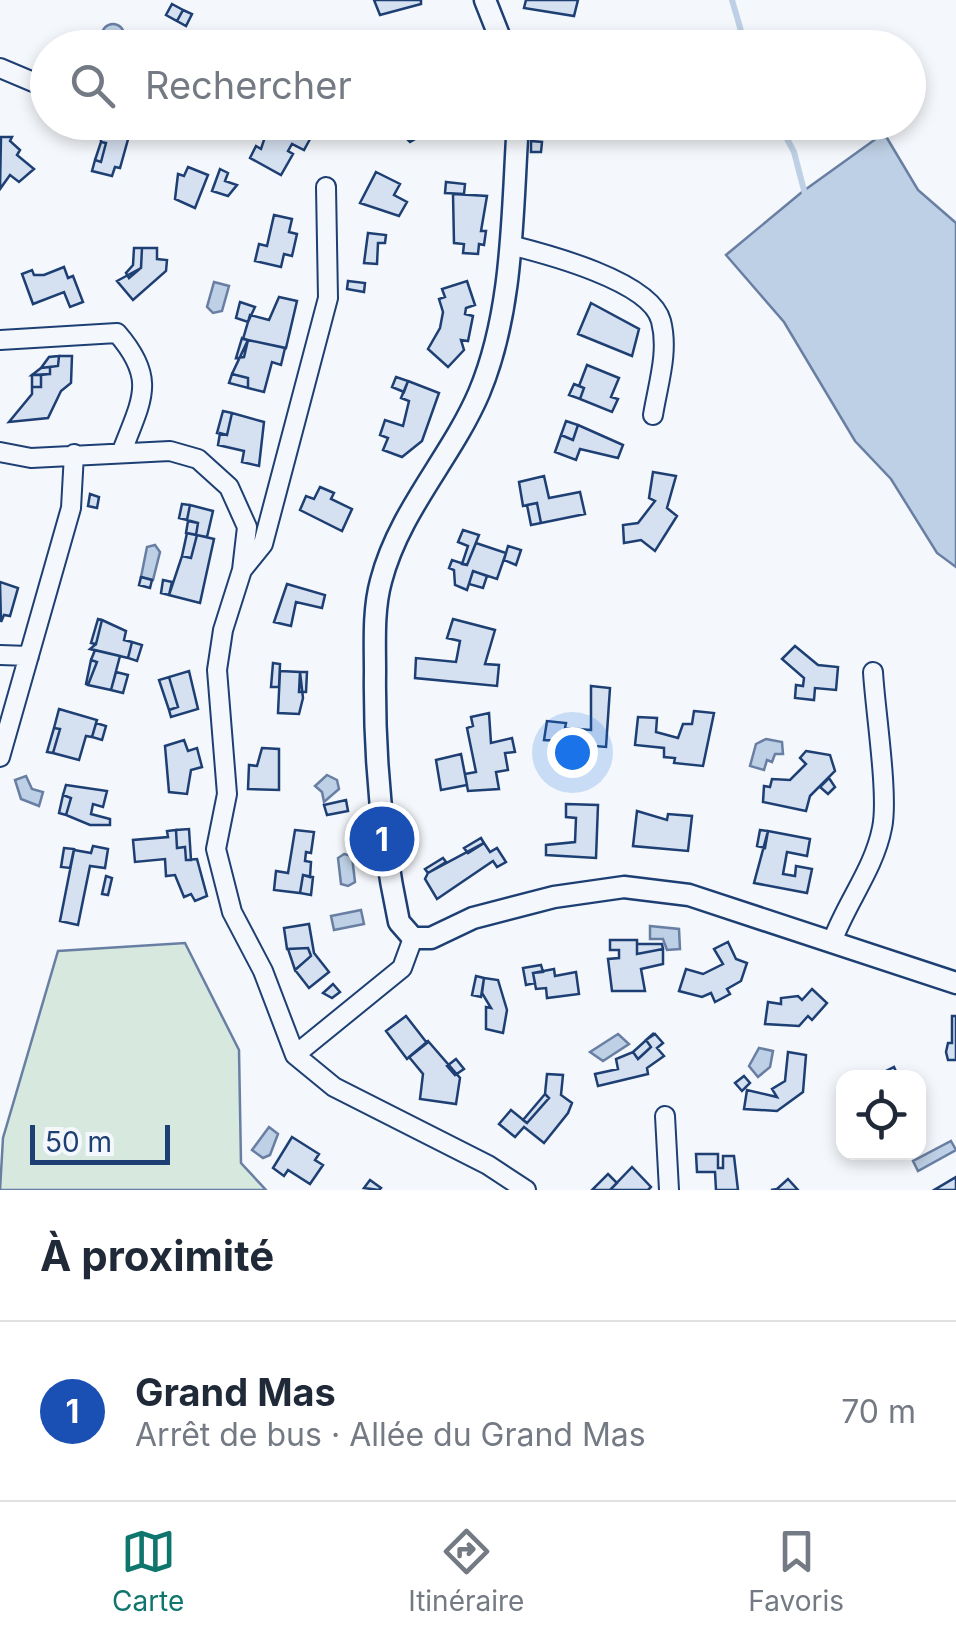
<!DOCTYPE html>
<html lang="fr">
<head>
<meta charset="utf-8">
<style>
  body { margin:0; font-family:Inter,sans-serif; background:#f2f2f3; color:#1f2937 }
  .controls { position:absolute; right:30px; bottom:30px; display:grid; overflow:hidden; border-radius:20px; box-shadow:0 5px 15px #0003 }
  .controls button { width:90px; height:90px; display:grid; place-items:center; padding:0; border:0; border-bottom:2px solid #e0e1e3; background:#fff; color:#1f2937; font:50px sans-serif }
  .scale { position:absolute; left:30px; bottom:25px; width:140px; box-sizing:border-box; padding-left:10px; border:5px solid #1d3f73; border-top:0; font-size:28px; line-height:35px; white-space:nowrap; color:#1d3f73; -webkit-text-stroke:8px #f4f7fb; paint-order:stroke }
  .you { position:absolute; left:572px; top:752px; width:35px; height:35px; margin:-25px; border:8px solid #fff; border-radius:50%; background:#1a73e8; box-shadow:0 0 0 15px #1a73e833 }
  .badge { display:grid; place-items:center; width:65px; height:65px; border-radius:50%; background:#0f766e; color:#fff; font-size:32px; font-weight:700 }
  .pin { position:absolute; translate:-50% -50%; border:5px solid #fff; box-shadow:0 2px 10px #0006 }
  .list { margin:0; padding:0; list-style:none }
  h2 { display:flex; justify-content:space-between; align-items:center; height:130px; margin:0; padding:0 40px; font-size:42px }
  h2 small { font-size:32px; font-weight:400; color:#747a83 }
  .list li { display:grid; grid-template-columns:65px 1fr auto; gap:30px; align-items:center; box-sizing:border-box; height:180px; padding:0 40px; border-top:2px solid #e0e1e3 }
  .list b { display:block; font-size:38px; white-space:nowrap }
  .list p { margin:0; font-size:32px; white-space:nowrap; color:#747a83 }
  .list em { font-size:32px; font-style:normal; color:#747a83 }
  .icon { flex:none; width:55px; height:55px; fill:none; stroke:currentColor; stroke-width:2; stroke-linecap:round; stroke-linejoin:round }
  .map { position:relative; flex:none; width:956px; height:1190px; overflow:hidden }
  .search { position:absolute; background:#fff; box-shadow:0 5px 15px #0003; left:30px; right:30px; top:30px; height:110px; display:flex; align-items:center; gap:25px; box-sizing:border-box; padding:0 35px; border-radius:55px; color:#747a83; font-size:38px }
  .sheet { height:310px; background:#fff }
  nav { display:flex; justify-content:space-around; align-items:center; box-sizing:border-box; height:140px; border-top:2px solid #e0e1e3; background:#fff; font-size:28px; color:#747a83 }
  nav a { display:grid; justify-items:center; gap:5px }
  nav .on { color:#0f766e }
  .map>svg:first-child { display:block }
  .green { fill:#d7e8df; stroke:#687fa3; stroke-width:2.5 }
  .water { fill:#bed0e5; stroke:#687fa3; stroke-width:2.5 }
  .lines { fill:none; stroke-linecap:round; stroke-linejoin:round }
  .stream { stroke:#bed0e5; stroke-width:6 }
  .building { fill:#d5e0f0; stroke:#1d3f73; stroke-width:2.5 }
  .minor-casing { stroke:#1d3f73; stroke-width:22 }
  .tertiary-casing { stroke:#1d3f73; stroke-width:25 }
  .minor { stroke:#f4f7fb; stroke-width:18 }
  .tertiary { stroke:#f4f7fb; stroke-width:20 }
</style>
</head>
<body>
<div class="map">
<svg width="956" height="1190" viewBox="0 0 956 1190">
  <rect width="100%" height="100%" fill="#f4f7fb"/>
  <!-- green -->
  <path class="green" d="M185,943L239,1050L241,1163L266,1190H0L3,1138L58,951Z"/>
  <!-- water -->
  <path class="water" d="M102 35a11 11 0 1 1 22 0a11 11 0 1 1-22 0Z
    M884,133L918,190L956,223V567L937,553L891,479L855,441L784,322L726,255L802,192Z
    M214,282L229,286L222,311L213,313L207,307Z
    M155,545L160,552L153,580L141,577L147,547Z
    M766,739L782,742L783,754H775L772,762L767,760L764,770L750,766L756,744Z
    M327,775L337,780L339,789L324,802L322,792L315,786Z
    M26,776L32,789L43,792L39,806L21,799L15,780Z
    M344,854L352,856L355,882L348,886L341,884L338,858Z
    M361,910L364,924L334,930L331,916Z
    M650,926L679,929L680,949L667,950L663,939H650Z
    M618,1034L629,1044L603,1061L590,1052Z
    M759,1048L773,1051L770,1067L758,1077L749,1066Z
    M269,1127L278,1134L270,1155L263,1158L252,1150Z
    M951,1141L956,1150L918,1171L913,1161Z"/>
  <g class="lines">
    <!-- stream -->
    <path class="stream" d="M732,0L746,48
      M778,122L794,152L806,198"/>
  </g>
  <!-- building -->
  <path class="building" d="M374,0H421V4L380,15Z
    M526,0H578L574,16L524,8Z
    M172,4L183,10L177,21L166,15Z
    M183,10L192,14L186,26L177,21Z
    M146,34L165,43L163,48L141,45Z
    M278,41L309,45V41L322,43L321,48H277Z
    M100,122L132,125L120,168L115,167L112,176L92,171L95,160L101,162L106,143L101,142Z
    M270,122H306L316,128L304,150L292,144L288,151L293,154L281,175L250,158L256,146L261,149Z
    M387,122H426L429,131L410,142L398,130L392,136L383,127Z
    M1,137H12L10,141L20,150L17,155L34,169L19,182L10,175L0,189Z
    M531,141L542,142L541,152H531Z
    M101,142L106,143L101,162L95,160Z
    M188,167L208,175L195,208L175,199L178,174L184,176Z
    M220,169L228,173L225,181L237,185L228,196L212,191Z
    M376,172L400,184L394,195L407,202L399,216L360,203Z
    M446,182L465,184L464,194L445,193Z
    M453,194L487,196L481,231H486L484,245L479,244L478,254L463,253L464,244L454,243Z
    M274,215L292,219L289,232L297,234L292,256L284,254L281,267L255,261L259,244L267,246Z
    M368,233L386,235L385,243H378L377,264L364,263Z
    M134,248H142L141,268L129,278L126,273L133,265Z
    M142,248H157V259L167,260L166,271L133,300L117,281L141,268Z
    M64,267L68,278L73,276L83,302L70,307L64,292L33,304L22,274L32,270L34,275H44Z
    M348,281L365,283L364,292L347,289Z
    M467,281L475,305L466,308L465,314L473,316L468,341L461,340L464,350L448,367L428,349L440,328L443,312L439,299L445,297L442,289Z
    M279,297L297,301L286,348L243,339L250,315L269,320Z
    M240,302L255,307L248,322L236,318Z
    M591,303L639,329L632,356L578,334Z
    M242,338L248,340L244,357L236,358Z
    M248,340L285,348L281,365L272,362L264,392L248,388V378L232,374Z
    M59,356H72L71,383L61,391L48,418L9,422L32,394V387H41V375L50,374V367L58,366Z
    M59,356L58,366L41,368L49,357Z
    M587,365L619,378L611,397L618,399L612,412L580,399L584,388L579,386Z
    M50,367V374L32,375L41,368Z
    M232,374L248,378V388L229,383Z
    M32,375H41V387H32Z
    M396,377L408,381L404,392L392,387Z
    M408,381L439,393L422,441L402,457L383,450L388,438L380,435L385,420L403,426L409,401L401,398Z
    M574,384L584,388L580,399L569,395Z
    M223,411L232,413L227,435L217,433Z
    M232,413L264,422L259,466L242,462L244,451L218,445L220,433L227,435Z
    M566,421L578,425L573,440L561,435Z
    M578,425L623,445L618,458L580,449L576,460L555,452L561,435L573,440Z
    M653,472L676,476L667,508L677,516L655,551L641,540L624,543L623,525L638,523L655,501L649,498Z
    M544,476L549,498L580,492L585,514L541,523L537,503L523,506L519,482Z
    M320,487L334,493L331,499L352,509L342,531L300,510L306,496L314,499Z
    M90,494L99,497L97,508L88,506Z
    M537,503L541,523L531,525L527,505Z
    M182,504L190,505L187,520L179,518Z
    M190,505L213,511L207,537L196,535L198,523L187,520Z
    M188,521L198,523L196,535L186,533Z
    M463,530L479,535L467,565L462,564L468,546L458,542Z
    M187,533L197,535L191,558L182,556Z
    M197,535L214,539L200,603L169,595L182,556L191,558Z
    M476,543L506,553L497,579L473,571L467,590L455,585L454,570L449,568L452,560L467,565Z
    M508,546L521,550L516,565L504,560Z
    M473,571L487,576L483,588L469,584Z
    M141,577L152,580L150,588L139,585Z
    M163,580L172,582L169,595L161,593Z
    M0,582L18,588L10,616L4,615L1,622Z
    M287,584L325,595L322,608L296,602L291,626L274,622Z
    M98,619L102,620L96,644L91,643Z
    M453,619L495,630L485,664L499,665L497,686L415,678L416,658L456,662L460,641L447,638Z
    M102,620L126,631L124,640L132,642L128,658L90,649L96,644Z
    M132,642L142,645L137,661L128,658Z
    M795,646L818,665L838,667L836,690L815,688L814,700L795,698L796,685L803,686L804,678L782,659Z
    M95,650L120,656L111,690L88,685L97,662L91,660Z
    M91,660L97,662L88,685L86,684Z
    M273,663L280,664L279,687H271Z
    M189,671L198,709L171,717L169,710L178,707L169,677Z
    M280,671L300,672L303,698L299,714L278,713Z
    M116,672L128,675L123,693L111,690Z
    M300,672H307L306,692H299Z
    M169,677L178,707L169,710L159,680Z
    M591,686L610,688L606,747L583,745L582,752L562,751V741L544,740L547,721L566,723L565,728L591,730Z
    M59,709L97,720L92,737L86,736L79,760L53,753L60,729L54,728Z
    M694,711L714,713L703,766L674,763L675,758L664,757V748L635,745L638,717L657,718L656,732L678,738L683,724H692Z
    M489,713L491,743L512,738L515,752L505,753L508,770L496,772L499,789L468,791L465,774L476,772L467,728L473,726L471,717Z
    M96,723L106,726L102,740L92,737Z
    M54,728L60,729L53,753L47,752Z
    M184,740L188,751L197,748L202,767L191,770L187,794L169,792L165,746Z
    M262,748L279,749V790L248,789L249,765L257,766Z
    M806,751L830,755L835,771L810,796L806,811L763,802L764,786L770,787L772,779L790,780L806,764L800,758Z
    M461,754L467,785L441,790L436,760Z
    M829,778L835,787L828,794L820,787Z
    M66,785L107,791L103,807L93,804L91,814L110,819V825H90L66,815L71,798L63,795Z
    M63,795L71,798L66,815L59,813Z
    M346,800L348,811L327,815L324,805Z
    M566,804L598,805L596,858L546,855V845L575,842L576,818L566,817Z
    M637,811L667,820L668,814L692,816L688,851L633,846Z
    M189,829L191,860H186L185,847L177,848L176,830Z
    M176,830L177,848L185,847L186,860L197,859L207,896L195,901L191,894L184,897L175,875L166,876L165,859L135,862L133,840L168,837L167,831Z
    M295,830L314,832L311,853L306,852L305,861L311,862L310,877L303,875L300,893L274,890L276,871L288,873Z
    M760,830L768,831L765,848L757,846Z
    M768,831L810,839L807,856L787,852L783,874L795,876L796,866L812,869L807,893L754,883Z
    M481,838L484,843L468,853L464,848Z
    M484,843L490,852L497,848L506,862L497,867L493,861L437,899L425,879L428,873Z
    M93,846L108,849L105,868L90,866L78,925L60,921L74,850L91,853Z
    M64,848L74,849L70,868L61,867Z
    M443,858L446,862L428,873L425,869Z
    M303,875L313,877L311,895L300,893Z
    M106,876L112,878L108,895L102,894Z
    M309,924L314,953L329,972L309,988L295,970L311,956L308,948L287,949L284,928Z
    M610,940H637V954L663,949V964L641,969L645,991H612L608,959L619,958V950H610Z
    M728,942L736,959L747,963L741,981L727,989L730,994L715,1002L711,993L702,997L679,991L686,969L703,974L723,964L714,949Z
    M637,944H662L663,949L637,954Z
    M308,948L311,956L295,970L288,949Z
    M541,965L543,972L533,973L535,983L526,985L523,968Z
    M554,969L555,976L576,972L579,994L547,998L546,988L536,989L533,973Z
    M476,976L484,978L481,997L472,995Z
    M484,978L498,980L507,1010L503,1033L486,1029V1007L491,1008L482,993Z
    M333,984L340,992L332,998L323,993Z
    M812,989L827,1003L812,1020L808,1016L799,1026L765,1024L768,1002L781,1004V998L798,996L802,1000Z
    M406,1016L427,1043L407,1059L386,1031Z
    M952,1016H956V1060H948L946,1052L948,1043H952Z
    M654,1033L646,1040L651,1047L638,1059L633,1052Z
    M655,1034L663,1043L657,1048L664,1056L647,1068L648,1074L598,1086L595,1074L618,1069L616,1059L633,1052L638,1059L651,1047L646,1040Z
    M428,1041L460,1078L456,1104L420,1099L423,1074L409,1057Z
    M788,1052L806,1055L803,1092L777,1111L744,1109L747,1090L777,1097L772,1089L785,1081Z
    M456,1059L464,1069L455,1075L447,1066Z
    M894,1067L899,1078H872Z
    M547,1074L563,1075L561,1095L572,1103L568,1113L544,1143L524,1127L515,1137L499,1124L511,1110L527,1123L549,1098L545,1094Z
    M744,1076L750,1083L742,1091L735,1083Z
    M545,1094L549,1098L527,1123L523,1120Z
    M292,1137L319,1154L315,1160L323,1165L310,1184L288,1170L284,1176L273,1168Z
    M696,1154H718V1168H723V1156H734L738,1190H716L715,1172H697Z
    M632,1167L651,1187L648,1190H610Z
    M608,1174L617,1183L610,1190H592Z
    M956,1177V1190H934Z
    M788,1179L798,1190H771L777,1189Z
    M370,1180L381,1188L379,1190L364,1188Z"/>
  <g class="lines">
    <defs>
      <path id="minor" d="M0,68L38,84
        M510,245C546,254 651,281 661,321C669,352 658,384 653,415
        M0,340L117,333C157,379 142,399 122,451
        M0,452L31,458L170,451L198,459L229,487L247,527L242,570L223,630L217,670L227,794L216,849L232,912L263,971L295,1055L334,1087L488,1165L526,1190
        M242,570L263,544L328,298L326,187
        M0,655L29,656
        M0,757L71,508L74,454
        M832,942C846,903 874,869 882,828C889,796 875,709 873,672
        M295,1055L402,968L413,938
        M665,1116L669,1190"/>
      <path id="tertiary" d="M485,0L504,48
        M518,122C512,211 514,310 479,393C451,458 399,511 381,581C373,610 375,643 375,672C374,758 381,838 399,922L413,938H431L473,918L554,897L624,887L689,895L956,983"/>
    </defs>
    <!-- minor casing -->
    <use href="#minor" class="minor-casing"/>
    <!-- tertiary casing -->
    <use href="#tertiary" class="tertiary-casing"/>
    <!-- minor -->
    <use href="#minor" class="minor"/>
    <!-- tertiary -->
    <use href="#tertiary" class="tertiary"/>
  </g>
</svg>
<div class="controls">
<button><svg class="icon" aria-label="locate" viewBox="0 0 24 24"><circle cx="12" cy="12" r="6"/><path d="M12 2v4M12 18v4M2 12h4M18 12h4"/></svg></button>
</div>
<div class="scale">50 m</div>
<div class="you"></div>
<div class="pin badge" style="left:382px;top:839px;background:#1a4fb4">1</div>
<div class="search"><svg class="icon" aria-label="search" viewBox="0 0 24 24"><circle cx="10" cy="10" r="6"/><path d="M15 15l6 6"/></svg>Rechercher</div>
</div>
<section class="sheet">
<h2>À proximité<small></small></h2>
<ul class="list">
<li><span class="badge" style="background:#1a4fb4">1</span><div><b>Grand Mas</b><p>Arrêt de bus · Allée du Grand Mas</p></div><em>70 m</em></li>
</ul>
</section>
<nav>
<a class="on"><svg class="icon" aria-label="map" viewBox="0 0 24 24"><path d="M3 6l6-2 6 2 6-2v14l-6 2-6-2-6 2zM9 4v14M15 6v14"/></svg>Carte</a>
<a><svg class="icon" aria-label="directions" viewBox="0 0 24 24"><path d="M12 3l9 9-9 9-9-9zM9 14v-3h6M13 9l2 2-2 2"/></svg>Itinéraire</a>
<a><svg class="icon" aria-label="saved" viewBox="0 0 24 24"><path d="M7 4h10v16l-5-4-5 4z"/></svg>Favoris</a>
</nav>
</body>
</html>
